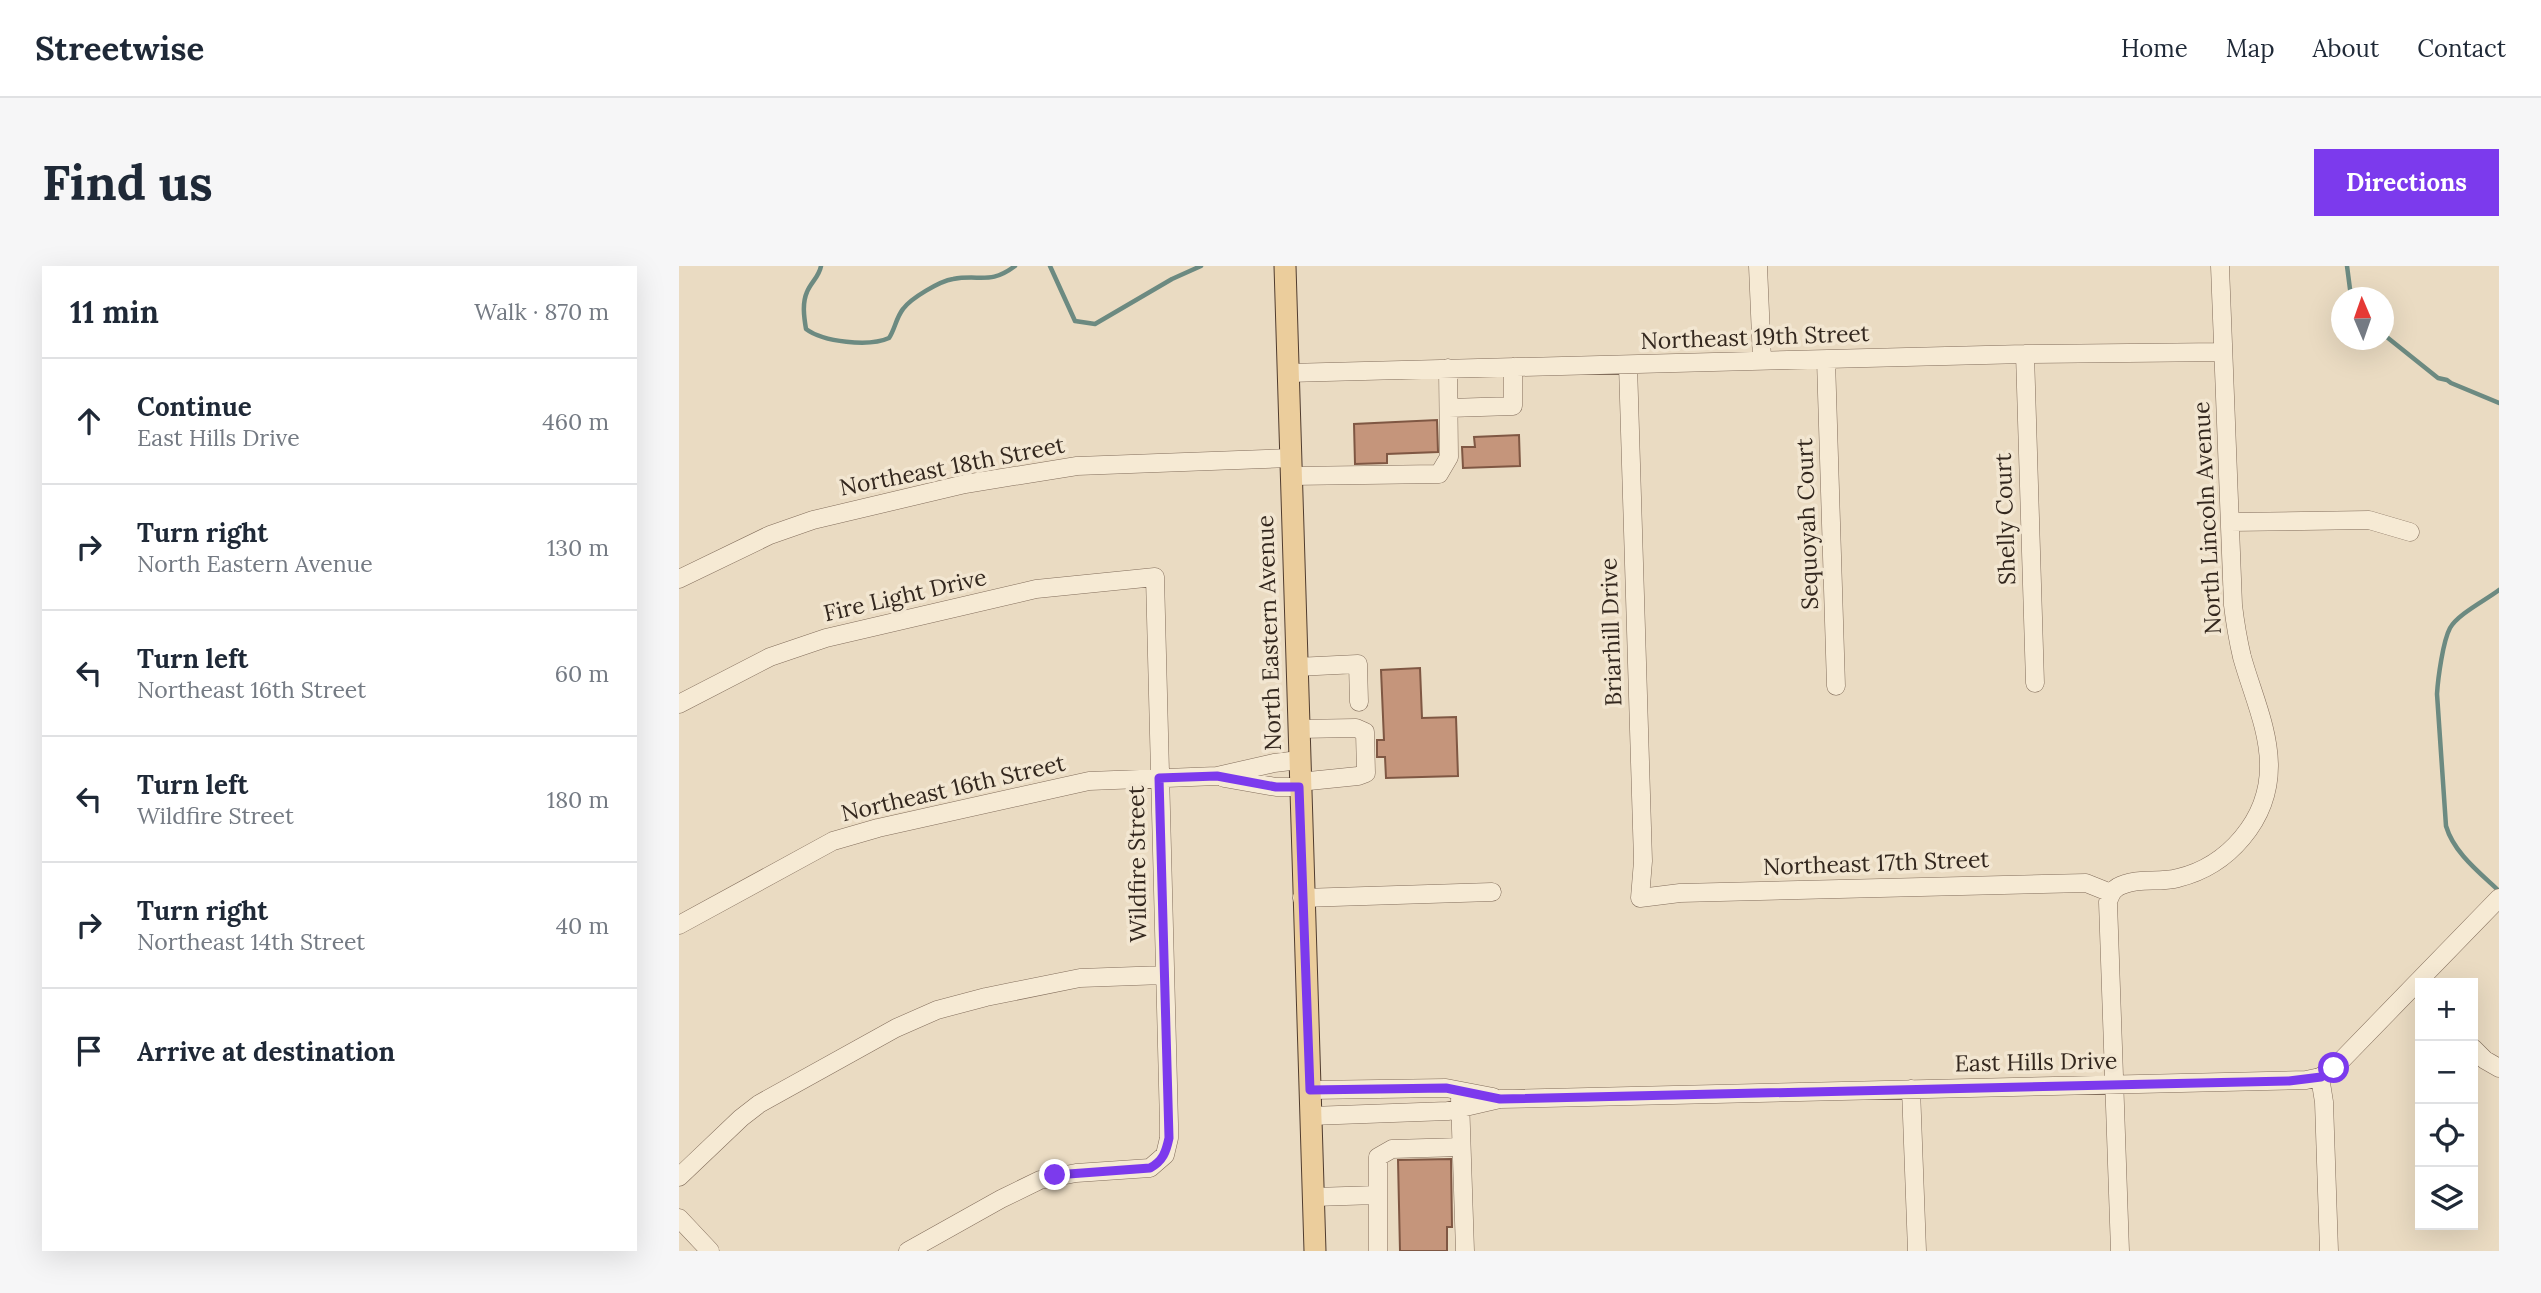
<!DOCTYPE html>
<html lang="en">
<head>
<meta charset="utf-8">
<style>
  body { margin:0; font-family:Lora,serif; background:#f6f6f7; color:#1f2937 }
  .controls { position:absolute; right:21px; bottom:21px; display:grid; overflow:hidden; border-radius:0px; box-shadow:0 7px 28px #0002 }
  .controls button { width:63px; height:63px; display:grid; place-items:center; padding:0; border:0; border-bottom:2px solid #e0e1e3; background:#fff; color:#1f2937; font:35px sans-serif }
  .compass { position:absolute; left:1652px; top:21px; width:63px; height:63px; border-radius:50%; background:#fff; box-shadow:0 7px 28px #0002; rotate:358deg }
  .stop { position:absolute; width:21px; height:21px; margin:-16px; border:5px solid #7c3aed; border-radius:50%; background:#fff }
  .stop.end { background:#7c3aed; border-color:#fff; box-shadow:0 2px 7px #0008 }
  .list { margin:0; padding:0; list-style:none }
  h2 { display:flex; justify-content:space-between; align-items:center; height:91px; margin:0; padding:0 28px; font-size:30px }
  h2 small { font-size:23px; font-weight:400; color:#747a83 }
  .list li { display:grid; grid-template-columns:46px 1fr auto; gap:21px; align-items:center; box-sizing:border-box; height:126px; padding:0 28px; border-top:2px solid #e0e1e3 }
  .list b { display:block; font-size:26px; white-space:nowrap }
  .list p { margin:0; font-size:23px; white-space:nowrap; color:#747a83 }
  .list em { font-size:23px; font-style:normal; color:#747a83 }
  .icon { flex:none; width:38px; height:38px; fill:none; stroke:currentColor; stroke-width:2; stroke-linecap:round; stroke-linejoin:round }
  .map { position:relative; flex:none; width:1820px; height:985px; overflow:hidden; border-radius:0px }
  header { display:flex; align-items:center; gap:42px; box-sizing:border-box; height:98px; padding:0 35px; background:#fff; border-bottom:2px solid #e0e1e3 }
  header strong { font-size:33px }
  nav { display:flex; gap:38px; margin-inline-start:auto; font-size:24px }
  .intro { display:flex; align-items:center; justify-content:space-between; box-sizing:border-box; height:168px; padding:0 42px }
  h1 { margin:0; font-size:49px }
  .button { padding:18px 32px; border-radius:0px; background:#7c3aed; color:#fff; font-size:24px; font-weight:700 }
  main { display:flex; gap:42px; padding:0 42px }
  aside { flex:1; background:#fff; border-radius:0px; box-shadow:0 7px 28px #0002 }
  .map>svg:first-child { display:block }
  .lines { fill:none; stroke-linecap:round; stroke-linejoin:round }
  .stream { stroke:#6c8a81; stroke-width:4.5 }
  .building { fill:#c5957b; stroke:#7f5743; stroke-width:2 }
  .minor-casing { stroke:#826d5b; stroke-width:19 }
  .major-casing { stroke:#503c2f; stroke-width:23 }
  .minor { stroke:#f6ead4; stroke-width:18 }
  .major { stroke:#ebcd9c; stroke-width:21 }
  .route { stroke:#7c3aed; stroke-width:9 }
  .labels { text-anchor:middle; stroke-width:7; stroke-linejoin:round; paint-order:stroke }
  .street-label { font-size:23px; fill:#33271e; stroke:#f2e6d1 }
</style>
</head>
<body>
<header>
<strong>Streetwise</strong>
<nav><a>Home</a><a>Map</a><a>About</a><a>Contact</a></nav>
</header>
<div class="intro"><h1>Find us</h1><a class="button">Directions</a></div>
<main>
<aside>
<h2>11 min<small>Walk · 870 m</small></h2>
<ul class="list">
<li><svg class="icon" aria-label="ahead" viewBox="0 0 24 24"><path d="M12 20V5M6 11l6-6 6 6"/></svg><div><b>Continue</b><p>East Hills Drive</p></div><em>460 m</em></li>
<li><svg class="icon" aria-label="right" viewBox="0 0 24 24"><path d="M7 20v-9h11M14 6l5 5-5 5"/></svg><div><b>Turn right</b><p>North Eastern Avenue</p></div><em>130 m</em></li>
<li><svg class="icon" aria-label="left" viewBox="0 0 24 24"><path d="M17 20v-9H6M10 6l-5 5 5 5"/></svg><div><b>Turn left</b><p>Northeast 16th Street</p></div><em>60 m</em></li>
<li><svg class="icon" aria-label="left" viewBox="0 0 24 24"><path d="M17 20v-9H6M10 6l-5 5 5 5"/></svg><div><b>Turn left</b><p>Wildfire Street</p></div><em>180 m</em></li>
<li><svg class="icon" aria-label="right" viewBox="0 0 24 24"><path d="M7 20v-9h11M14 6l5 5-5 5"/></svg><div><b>Turn right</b><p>Northeast 14th Street</p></div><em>40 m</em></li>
<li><svg class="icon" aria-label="arrive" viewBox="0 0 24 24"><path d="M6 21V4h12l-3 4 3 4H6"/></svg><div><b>Arrive at destination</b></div></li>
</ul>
</aside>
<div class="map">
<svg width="1820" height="985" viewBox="0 0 1820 985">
  <rect width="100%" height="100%" fill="#eadbc2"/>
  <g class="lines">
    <!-- stream -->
    <path class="stream" d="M142,0C140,11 132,16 128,26C123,37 125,51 127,63C144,76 190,81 210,72C216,63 217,52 224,43C232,32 261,15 274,13C301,8 311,19 336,0
      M371,0L396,55L416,58L493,13L522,0
      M1668,0L1671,23L1675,32
      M1704,68L1759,112L1768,114L1772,117L1820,137
      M1820,324C1807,334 1779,348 1771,362C1764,375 1759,412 1758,428L1767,560C1775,587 1800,606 1820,625"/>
  </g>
  <!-- building -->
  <path class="building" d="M758,154L759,186L708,188V197L676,198L675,158Z
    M840,169L841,200L784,202L783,181H796L795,171Z
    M741,402L743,452L777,451L779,510L707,512L706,491H698V474H705L702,404Z
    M772,893L773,961H768V985H721L719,894Z"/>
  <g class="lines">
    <defs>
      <path id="minor" d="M1079,0L1083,94
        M1346,88L1356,417
        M1147,94L1157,420
        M949,99L964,595L961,632L1001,627L1407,617L1432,627
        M609,107L1346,88L1544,86
        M770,142L834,140V101
        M612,210L760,208L770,191L769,102
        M1551,256L1690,254L1731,266
        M0,313L91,269L134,254L286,218L398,200L612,192
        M617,401L679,398L680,436
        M0,438L91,391L147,372L357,323L476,311L490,858V872L486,889L471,902L397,907L361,914L322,933L229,985
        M619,463L677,462L686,466L687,507L679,510L620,516
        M545,512L597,521H620
        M623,632L813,626
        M0,659L154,575L199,562L410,515L538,510L595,497L620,494
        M1794,782L1806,794L1820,802
        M1641,811L1645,836L1650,985
        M1232,823L1238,985
        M631,824L767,822L814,831
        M781,832L786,985
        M632,850L769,845L821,833L1627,814L1641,811L1655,802L1820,632
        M0,911L62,852L80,838L217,762L258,744L307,731L401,712L485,709
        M635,931L698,929
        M0,952L31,985
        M699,985V891L713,883L782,881
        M1441,985L1429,636C1432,627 1435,621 1446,618C1463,612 1481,617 1499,612C1549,600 1590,554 1590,500C1590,463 1573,427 1563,391C1559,374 1556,356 1554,339L1541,0"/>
      <path id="major" d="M606,0L636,985"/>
    </defs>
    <!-- minor casing -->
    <use href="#minor" class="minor-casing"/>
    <!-- major casing -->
    <use href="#major" class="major-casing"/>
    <!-- minor -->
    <use href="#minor" class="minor"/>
    <!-- major -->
    <use href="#major" class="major"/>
  </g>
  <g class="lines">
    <!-- route -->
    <path class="route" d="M376,909L471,902C484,895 487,886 490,872L480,512L538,510L597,521H620L631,824L767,822L821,833L1610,815L1642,811L1655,802"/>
  </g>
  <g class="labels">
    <!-- street labels -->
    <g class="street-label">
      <text transform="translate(1076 71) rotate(-2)" y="8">Northeast 19th Street</text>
      <text transform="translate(273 200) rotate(-11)" y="8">Northeast 18th Street</text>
      <text transform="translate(1528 252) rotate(-93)" y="8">North Lincoln Avenue</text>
      <text transform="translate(1326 253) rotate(-92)" y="8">Shelly Court</text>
      <text transform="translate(1128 258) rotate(-92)" y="8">Sequoyah Court</text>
      <text transform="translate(226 329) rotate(-13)" y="8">Fire Light Drive</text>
      <text transform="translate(932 366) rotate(-92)" y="8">Briarhill Drive</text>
      <text transform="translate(590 367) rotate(-92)" y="8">North Eastern Avenue</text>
      <text transform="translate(274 522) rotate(-13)" y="8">Northeast 16th Street</text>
      <text transform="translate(1197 597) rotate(-2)" y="8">Northeast 17th Street</text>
      <text transform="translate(458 598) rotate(-91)" y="8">Wildfire Street</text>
      <text transform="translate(1357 796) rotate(-1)" y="8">East Hills Drive</text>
    </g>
  </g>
</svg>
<div class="controls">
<button>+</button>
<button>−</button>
<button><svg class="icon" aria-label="locate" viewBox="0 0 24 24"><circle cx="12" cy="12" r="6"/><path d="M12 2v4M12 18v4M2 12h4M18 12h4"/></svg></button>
<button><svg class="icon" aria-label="layers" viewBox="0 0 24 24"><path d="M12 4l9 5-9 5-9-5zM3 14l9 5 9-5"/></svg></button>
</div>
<svg class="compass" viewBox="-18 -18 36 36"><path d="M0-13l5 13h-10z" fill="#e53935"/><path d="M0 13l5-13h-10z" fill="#747a83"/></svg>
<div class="stop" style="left:1655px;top:802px"></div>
<div class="stop end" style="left:376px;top:909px"></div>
</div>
</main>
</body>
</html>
